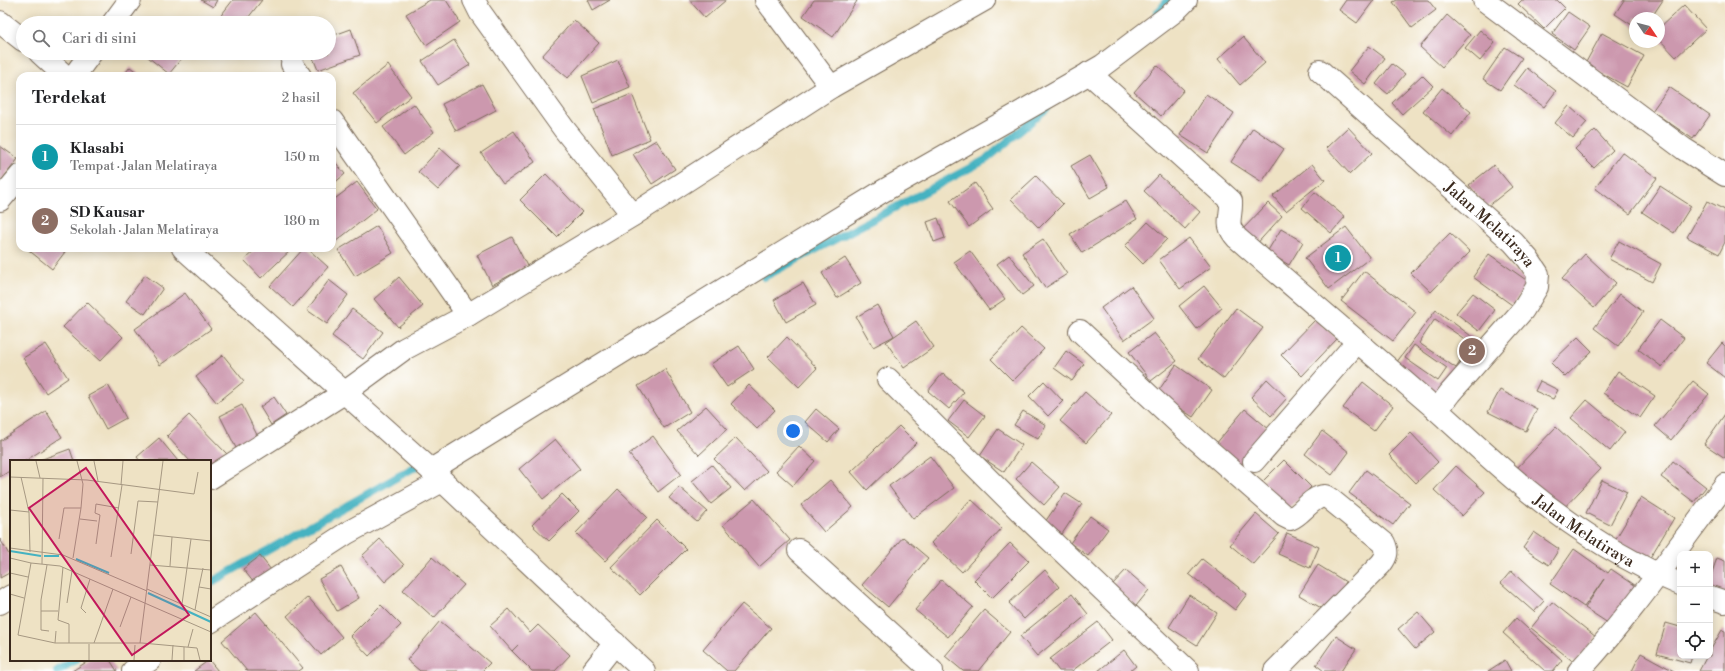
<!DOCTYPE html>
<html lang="id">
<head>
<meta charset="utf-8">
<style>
  body { margin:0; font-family:"Libre Bodoni",serif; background:#f6f6f6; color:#202124 }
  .controls { position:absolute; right:12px; bottom:12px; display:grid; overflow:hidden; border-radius:8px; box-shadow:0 2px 10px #0003 }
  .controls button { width:36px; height:36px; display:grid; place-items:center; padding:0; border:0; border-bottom:1px solid #e0e0e0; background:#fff; color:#202124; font:20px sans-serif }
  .compass { position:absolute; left:1629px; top:12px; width:36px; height:36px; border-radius:50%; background:#fff; box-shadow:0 2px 10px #0003; rotate:125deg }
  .you { position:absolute; left:793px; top:431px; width:14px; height:14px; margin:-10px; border:3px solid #fff; border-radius:50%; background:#1a73e8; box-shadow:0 0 0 6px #1a73e833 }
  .badge { display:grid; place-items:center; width:26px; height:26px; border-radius:50%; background:#b5179e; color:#fff; font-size:13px; font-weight:700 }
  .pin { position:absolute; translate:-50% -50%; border:2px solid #fff; box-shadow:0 1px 4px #0006 }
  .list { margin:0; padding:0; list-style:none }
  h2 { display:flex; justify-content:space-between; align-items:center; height:52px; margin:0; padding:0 16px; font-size:17px }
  h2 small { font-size:13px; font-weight:400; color:#757577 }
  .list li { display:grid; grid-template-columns:26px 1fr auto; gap:12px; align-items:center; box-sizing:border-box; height:64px; padding:0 16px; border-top:1px solid #e0e0e0 }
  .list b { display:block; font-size:15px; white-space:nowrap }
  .list p { margin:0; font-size:13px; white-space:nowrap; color:#757577 }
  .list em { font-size:13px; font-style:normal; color:#757577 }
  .icon { flex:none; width:22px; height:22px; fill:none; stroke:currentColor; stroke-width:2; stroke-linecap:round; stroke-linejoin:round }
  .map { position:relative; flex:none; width:1725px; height:671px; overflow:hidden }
  .search { position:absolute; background:#fff; box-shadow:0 2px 10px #0003; left:16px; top:16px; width:320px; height:44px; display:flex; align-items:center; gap:10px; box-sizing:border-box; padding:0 14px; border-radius:22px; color:#757577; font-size:15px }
  .panel { position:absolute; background:#fff; box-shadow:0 2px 10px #0003; left:16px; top:72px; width:320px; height:180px; border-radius:12px }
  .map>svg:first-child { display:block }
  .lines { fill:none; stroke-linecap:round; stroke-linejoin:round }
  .stream { stroke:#44b2c1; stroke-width:8 }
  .building { fill:#cc98ae; fill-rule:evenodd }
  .street-casing { stroke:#7a6a58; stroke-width:24 }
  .street { stroke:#fff; stroke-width:22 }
  .labels { text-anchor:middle; stroke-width:3; stroke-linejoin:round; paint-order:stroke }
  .street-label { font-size:16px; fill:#3b2a1e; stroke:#fff }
  .inset-river { fill:none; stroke:#44b2c1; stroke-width:2 }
  .inset-road { fill:none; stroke:#a69882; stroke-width:1 }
  .view { fill:#c2185b; fill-opacity:0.15; stroke:#c2185b; stroke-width:2 }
  .inset-edge { fill:none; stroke:#3b2a1e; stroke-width:2 }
</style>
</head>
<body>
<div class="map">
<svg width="1725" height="671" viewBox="0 0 1725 671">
  <rect width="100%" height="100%" fill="#fff"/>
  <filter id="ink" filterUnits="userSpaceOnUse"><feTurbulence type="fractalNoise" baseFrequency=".025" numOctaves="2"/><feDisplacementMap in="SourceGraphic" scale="8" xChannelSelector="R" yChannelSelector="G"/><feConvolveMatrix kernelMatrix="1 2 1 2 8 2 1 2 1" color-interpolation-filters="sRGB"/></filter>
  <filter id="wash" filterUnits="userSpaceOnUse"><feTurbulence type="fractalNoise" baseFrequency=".012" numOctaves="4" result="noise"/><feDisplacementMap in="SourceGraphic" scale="16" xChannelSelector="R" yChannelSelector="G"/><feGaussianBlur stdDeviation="0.9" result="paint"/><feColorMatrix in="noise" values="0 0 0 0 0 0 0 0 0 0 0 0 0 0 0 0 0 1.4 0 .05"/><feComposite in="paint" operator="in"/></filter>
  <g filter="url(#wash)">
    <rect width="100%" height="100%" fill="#eee2c4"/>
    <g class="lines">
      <!-- stream -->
      <path class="stream" d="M1157,14L1168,0
        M764,277L987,159L1047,108
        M210,583L422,463
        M57,671L76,660"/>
    </g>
    <g id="blocks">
      <!-- building -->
      <path class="building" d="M201,0H217L213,7Z
        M233,0H262L244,23H215Z
        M430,0H446L460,22L426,45L406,14Z
        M588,0H610L593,10Z
        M689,0H726L705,18Z
        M814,0H856L857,1L833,37L803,16Z
        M1346,0H1374L1357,23L1339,10Z
        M1397,0H1428L1436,10L1412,28L1393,2Z
        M1522,0H1557L1565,8L1544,29L1518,4Z
        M1624,0H1663L1651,18H1635V27L1615,14Z
        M1684,5L1706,29L1676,57L1659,39V28Z
        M1568,12L1590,27L1574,50L1552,34Z
        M1447,15L1470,35L1442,67L1420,47Z
        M574,20L599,43L568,78L542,56Z
        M351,29L360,55L318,70L311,53H329V37Z
        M1480,30L1495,43L1480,61L1465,48Z
        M1602,33L1644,56L1627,87L1585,64Z
        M1243,37L1265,63L1240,85L1218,59Z
        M454,40L470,65L438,85L422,61Z
        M1369,46L1385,58L1365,84L1349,71Z
        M1505,47L1522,58L1500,90L1483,79Z
        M143,53H186L169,74Z
        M618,60L630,87L593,103L582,76Z
        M1392,64L1405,74L1388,94L1376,84Z
        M388,65L411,96L377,123L353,93Z
        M1157,65L1184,90L1161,116L1134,92Z
        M130,67L142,76H123Z
        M1527,68L1556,91L1544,107L1514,85Z
        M1422,75L1433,86L1402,114L1392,103Z
        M482,84L496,110L456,131L442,104Z
        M1669,87L1710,115L1693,139L1652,111Z
        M1442,88L1471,112L1452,136L1423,111Z
        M632,94L650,139L612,155L594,109Z
        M1206,94L1234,113L1208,153L1180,135Z
        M414,104L434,132L404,155L383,127Z
        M1569,106L1587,122L1573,138L1555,123Z
        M1348,127L1372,153L1350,174L1326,148Z
        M1253,128L1284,149L1262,182L1231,162Z
        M1595,130L1613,150L1594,168L1575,149Z
        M514,131L535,162L503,184L481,153Z
        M656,140L675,169L652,184L633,154Z
        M0,146L18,159L0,182Z
        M440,148L460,166L438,190L418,172Z
        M1622,152L1657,178L1630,214L1595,188Z
        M1090,155L1109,187L1090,198L1071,166Z
        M332,158L345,174L332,185Z
        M1312,164L1325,180L1286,211L1273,196Z
        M1494,165L1512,187L1487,207L1469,185Z
        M546,174L582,212L557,237L520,200Z
        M1159,175L1200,212L1185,229L1144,191Z
        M1036,176L1063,204L1039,228L1011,199Z
        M357,182L377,209L335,242L332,238V201Z
        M975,183L993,209L969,227L950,201Z
        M1660,186L1691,206L1674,233L1642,212Z
        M1315,192L1345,217L1331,233L1302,208Z
        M1126,201L1137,219L1082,253L1070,234Z
        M1707,201L1725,210V242L1719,254L1687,237Z
        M1268,203L1282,216L1253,248L1238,234Z
        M938,218L945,238L934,242L927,222Z
        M1148,222L1167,239L1143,264L1125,246Z
        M377,226L393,253L355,276L338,250Z
        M1346,227L1370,258L1329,289L1305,258Z
        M1281,229L1303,242L1289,265L1267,252Z
        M1450,233L1470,252L1431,292L1411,273Z
        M512,237L527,266L492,285L477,255Z
        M1189,238L1211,267L1180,289L1159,260Z
        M1043,239L1067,274L1045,288L1022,253Z
        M1619,241L1661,264L1652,282L1609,259Z
        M26,248H68L52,269Z
        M257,248H291L292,249L261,278L244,260Z
        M304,248H307L328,267L293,307L270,286Z
        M970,251L1005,299L989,310L954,262Z
        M1489,254L1529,282L1512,305L1473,277Z
        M1585,254L1616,283L1594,308L1562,279Z
        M1009,255L1034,286L1022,295L997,264Z
        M845,258L861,283L837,298L822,273Z
        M1364,271L1416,312L1393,341L1341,301Z
        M145,275L163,288L145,314L126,301Z
        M399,277L423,306L398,327L374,299Z
        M329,280L348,295L327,324L307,310Z
        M803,283L816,305L786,322L774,300Z
        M1131,286L1154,318L1124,340L1101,308Z
        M1204,286L1222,308L1197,329L1179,306Z
        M185,293L211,329L160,365L135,329Z
        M1473,293L1495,310L1479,331L1456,313Z
        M1620,294L1643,312L1618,346L1594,328Z
        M87,302L123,337L100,361L63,327Z
        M877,305L894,336L873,347L856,317Z
        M1236,308L1263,328L1224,379L1198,359Z
        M352,309L383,332L363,359L332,336Z
        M1436,310L1482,344L1440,401L1393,367ZM1435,319L1472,344L1456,368L1419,343ZM1414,345L1447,368L1438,381L1405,358Z
        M1316,319L1337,339L1302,376L1281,355Z
        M1660,320L1684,338L1662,367L1638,349Z
        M916,321L934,347L904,368L886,342Z
        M1021,328L1044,349L1013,381L991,359Z
        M1154,333L1177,361L1151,381L1129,352Z
        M787,337L817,368L799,387L768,357Z
        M1578,337L1592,351L1565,377L1551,363Z
        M1722,343L1725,346V378L1706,363Z
        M46,344L68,378L46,393L23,358Z
        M739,346L754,369L727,387L711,364Z
        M1066,351L1084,364L1072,381L1054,368Z
        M223,355L244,381L217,403L196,377Z
        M1176,365L1212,390L1193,417L1157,393Z
        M665,369L690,412L664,428L638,386Z
        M1618,371L1655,396L1640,418L1603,393Z
        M943,373L964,392L949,409L928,391Z
        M1267,379L1287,398L1271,416L1251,397Z
        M1044,381L1063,401L1048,416L1029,396Z
        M1540,381L1558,390L1553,399L1535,391Z
        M1693,381L1709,394L1671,440L1655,426Z
        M1363,382L1393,406L1374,431L1343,408Z
        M108,385L126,418L106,429L88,396Z
        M749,385L775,410L757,429L731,404Z
        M1500,390L1537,409L1526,431L1488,412Z
        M1085,392L1111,415L1086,443L1060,421Z
        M274,397L286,415L271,425L260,407Z
        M964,400L985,416L969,437L948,421Z
        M1587,400L1625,432L1610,451L1571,418Z
        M242,405L258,437L236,448L220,416Z
        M706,406L727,429L699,455L677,431Z
        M816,409L839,429L828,442L805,422Z
        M1245,409L1270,430L1240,466L1215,445Z
        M46,411L62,437L25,461H11V470L0,477V441Z
        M1023,411L1046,425L1038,439L1014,425Z
        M1725,414V458L1704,444Z
        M189,415L227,454L210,470V461H190L167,436Z
        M899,426L916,443L867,490L851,472Z
        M1556,427L1601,469L1560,512L1515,470Z
        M998,429L1022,445L1004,472L980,456Z
        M1322,431L1349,452L1332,475L1305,454Z
        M1411,433L1438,462L1416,483L1389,455Z
        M653,436L681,474L658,492L629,454Z
        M159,438L178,461H140L137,457Z
        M736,438L767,471L745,491L714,459Z
        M555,439L580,469L543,499L519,469Z
        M799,446L815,461L793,486L776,471Z
        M70,449L74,461H37Z
        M930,456L954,488L913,519L889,486Z
        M1284,460L1311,487L1289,509L1262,482Z
        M1673,461L1706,487L1694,502L1661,477Z
        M1031,462L1060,487L1044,505L1016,479Z
        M712,465L731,488L711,504L692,481Z
        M1456,466L1485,492L1462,516L1434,490Z
        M1366,470L1410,503L1393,525L1349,493Z
        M830,480L853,507L824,532L801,505Z
        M1602,480L1627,492L1610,525L1586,513Z
        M679,487L707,511L697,522L669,498Z
        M618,489L647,517L605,561L576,533Z
        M1065,493L1082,504L1062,534L1045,522Z
        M562,494L579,511L549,541L532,525Z
        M1641,497L1674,518L1648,561L1615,540Z
        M754,499L790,540L759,567L723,525Z
        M971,499L1002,528L962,572L931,543Z
        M1256,514L1279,534L1253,564L1230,545Z
        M1090,516L1108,529L1088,556L1070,543Z
        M657,520L686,549L640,595L611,567Z
        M1534,532L1559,549L1549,565L1523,548Z
        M1287,533L1319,547L1310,568L1278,554Z
        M903,537L928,558L888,607L862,585Z
        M0,539L11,558V572L0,578Z
        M380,539L404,565L385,582L362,556Z
        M1010,543L1029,561L992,598L974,580Z
        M1574,549L1608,573L1611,569L1639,588L1614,627L1585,608L1604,579L1584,607L1550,584Z
        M260,556L275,575L258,588L243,569Z
        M432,557L464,585L434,618L403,590Z
        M1717,558L1725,561V595L1710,590V578Z
        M1202,559L1247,594L1235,610L1189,574Z
        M1318,565L1346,582L1328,612L1299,595Z
        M341,567L359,598L337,611L319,579Z
        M1045,570L1059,587L1024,619L1009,603Z
        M1126,570L1149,590L1136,606L1112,585Z
        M1511,571L1544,601L1534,612L1501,583Z
        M941,580L973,607L948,637L915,610Z
        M1072,594L1088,614L1037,656L1020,636Z
        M1189,595L1217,613L1197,645L1169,627Z
        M308,597L342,637L321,655L287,616Z
        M1552,602L1596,637L1575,663L1531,628Z
        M742,604L771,628L734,671H727L703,650Z
        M381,605L401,625L369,656L350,636Z
        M509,609L530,633L538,625L570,655L555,671H532L512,651L518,645L512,651L490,626Z
        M984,610L1010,632L978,671H963L945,656Z
        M256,612L303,668L299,671H247L222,641Z
        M1418,612L1435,632L1415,649L1398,629Z
        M1516,618L1562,660L1553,671H1545L1503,633Z
        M440,621L490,663L482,671H420L407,660Z
        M1098,622L1112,640L1072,671H1059L1050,659Z
        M1666,623L1680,627V656H1692L1690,663L1657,654Z
        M1722,630L1725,631V671H1699L1707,656H1710V651Z
        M1336,636L1356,649L1341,671H1324L1316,665Z
        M1124,650L1136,666L1130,671H1098Z
        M1641,653L1674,671H1632Z
        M90,660H110L117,671H72Z
        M209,660L218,671H194Z
        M1505,660L1511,671H1488Z"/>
    </g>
  </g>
  <g filter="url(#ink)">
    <use href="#blocks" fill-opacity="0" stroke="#7a6a58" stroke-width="1"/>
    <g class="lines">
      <defs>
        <g id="street">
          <path d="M474,0L480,12L564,129L633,215"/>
          <path d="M766,0L831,87"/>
          <path d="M1484,0L1684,149L1725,175"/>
          <path d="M0,22L23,40"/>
          <path d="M113,23L130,0"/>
          <path d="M40,53L65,76"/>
          <path d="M292,64L300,76"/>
          <path id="s1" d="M1320,71L1513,242L1528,259L1538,274L1537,287L1523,310L1450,393L1437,410C1465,435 1492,461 1521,485C1569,525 1622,560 1680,584"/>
          <path d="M1089,73L1231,201C1232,218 1224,224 1237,238L1437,410"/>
          <path d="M74,76L91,53"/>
          <path d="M332,121L468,315"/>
          <path d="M0,200L20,176"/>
          <path d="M183,248L431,470L644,671"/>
          <path d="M1080,331L1187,431L1284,516L1290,519C1303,514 1310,497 1325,496L1330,499L1384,543C1388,552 1387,556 1381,564L1275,671"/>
          <path d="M888,379L1020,511L1188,671"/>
          <path d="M1254,461L1357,342"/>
          <path d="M431,470L883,191L1102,66L1175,11L1186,0"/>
          <path d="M210,478L344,393L404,349L468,315L633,215L831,87L984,0"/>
          <path d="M799,550L932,671"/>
          <path d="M1710,597L1725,602"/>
          <path d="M0,603L11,596"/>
          <path d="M210,622L347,533L442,481"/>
          <path d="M133,671L150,660"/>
          <path d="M593,671L615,643"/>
          <path d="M1579,671C1633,613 1677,547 1725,485"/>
        </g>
      </defs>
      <!-- street casing -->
      <use href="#street" class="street-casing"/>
      <!-- street -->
      <use href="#street" class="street"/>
    </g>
  </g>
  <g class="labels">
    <!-- street labels -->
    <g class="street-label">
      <text dy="6" stroke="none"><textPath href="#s1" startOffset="229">Jalan Melatiraya</textPath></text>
      <text dy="6" stroke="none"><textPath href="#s1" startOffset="661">Jalan Melatiraya</textPath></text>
    </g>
  </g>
  <!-- overview -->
  <g transform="translate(10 460)">
    <rect width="201" height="201" fill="#eee2c4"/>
    <path class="inset-river" d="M0,91L31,96M34,96H49M66,99L99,113M138,133L201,162"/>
    <path class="inset-road" d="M26,1L30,18M84,1L88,21M0,17L77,20L184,34L188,12M11,17L19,52L20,92M111,25L113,1M0,50L19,52M70,59L87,61M144,75L201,81M49,79L54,48H71L73,24L67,1M86,84L90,55L85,53L86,44L109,48M0,88L53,95L137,131M121,94L128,41L148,42M101,97L112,25M0,98L21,103M63,98L71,48M32,104L33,18M37,105L31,140V170L39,171M140,105L201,110M160,106L162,77M53,107L48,160L59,164V183M193,108L189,127L201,129M0,113L18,117M137,129L201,157M0,134L14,138M57,143L62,111M172,144L181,79M185,150L189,127M31,151H48M76,153L71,148L80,119M110,167L121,137M45,183L46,171M84,183L103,129M130,183L153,1M178,187L183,169M79,200V184M124,200L125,185M162,200L163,185M174,200V187M190,200L187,188L132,183H45L8,175L21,103L50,106L201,172"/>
    <path class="view" d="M76,8L179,155L122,195L19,48Z"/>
    <rect width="201" height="201" class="inset-edge"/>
  </g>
</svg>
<div class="controls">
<button>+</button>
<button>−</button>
<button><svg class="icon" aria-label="locate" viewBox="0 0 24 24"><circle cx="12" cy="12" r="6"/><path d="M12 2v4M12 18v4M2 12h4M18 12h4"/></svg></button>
</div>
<svg class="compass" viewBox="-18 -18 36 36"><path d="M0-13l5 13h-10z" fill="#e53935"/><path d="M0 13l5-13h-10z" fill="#757577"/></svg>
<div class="you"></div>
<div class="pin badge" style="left:1338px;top:258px;background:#0f9aa8">1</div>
<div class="pin badge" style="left:1472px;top:351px;background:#8d6e63">2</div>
<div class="search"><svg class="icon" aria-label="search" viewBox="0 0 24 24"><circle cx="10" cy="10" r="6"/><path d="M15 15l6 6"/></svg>Cari di sini</div>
<section class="panel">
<h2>Terdekat<small>2 hasil</small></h2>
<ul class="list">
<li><span class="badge" style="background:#0f9aa8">1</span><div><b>Klasabi</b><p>Tempat · Jalan Melatiraya</p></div><em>150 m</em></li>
<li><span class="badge" style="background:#8d6e63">2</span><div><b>SD Kausar</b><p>Sekolah · Jalan Melatiraya</p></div><em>180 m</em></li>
</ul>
</section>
</div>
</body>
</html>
